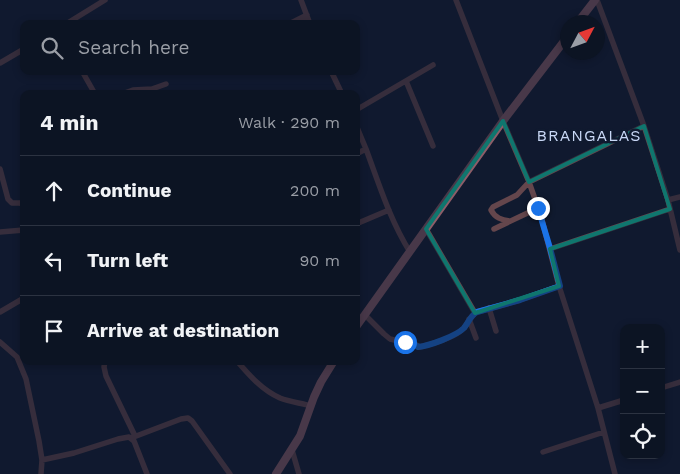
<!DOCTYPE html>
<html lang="en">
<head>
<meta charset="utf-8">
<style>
  body { margin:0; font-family:"Work Sans",sans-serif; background:#1a2130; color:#f1f3f6 }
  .controls { position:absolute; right:15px; bottom:15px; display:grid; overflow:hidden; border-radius:10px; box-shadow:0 2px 8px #0003 }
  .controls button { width:45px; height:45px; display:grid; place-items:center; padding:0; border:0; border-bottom:1px solid #2c3341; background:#0c1423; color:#f1f3f6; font:25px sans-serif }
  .compass { position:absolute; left:560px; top:15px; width:45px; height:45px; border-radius:50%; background:#0c1423; box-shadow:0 2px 8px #0003; rotate:49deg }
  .stop { position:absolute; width:15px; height:15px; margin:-11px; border:4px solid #1a73e8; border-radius:50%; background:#fff }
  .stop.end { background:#1a73e8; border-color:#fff; box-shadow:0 1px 5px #0008 }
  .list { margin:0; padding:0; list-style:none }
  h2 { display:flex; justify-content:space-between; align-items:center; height:65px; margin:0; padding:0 20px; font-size:21px }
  h2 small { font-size:16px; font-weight:400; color:#9a9ea6 }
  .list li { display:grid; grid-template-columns:32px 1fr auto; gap:15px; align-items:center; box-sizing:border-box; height:70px; padding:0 20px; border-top:1px solid #2c3341 }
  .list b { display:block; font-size:19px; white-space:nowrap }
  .list em { font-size:16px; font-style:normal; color:#9a9ea6 }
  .icon { flex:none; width:28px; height:28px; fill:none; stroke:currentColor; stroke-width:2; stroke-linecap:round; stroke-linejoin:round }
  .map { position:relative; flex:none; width:680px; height:474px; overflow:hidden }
  .search { position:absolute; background:#0c1423; box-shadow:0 2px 8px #0003; left:20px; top:20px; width:340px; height:55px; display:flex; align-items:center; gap:12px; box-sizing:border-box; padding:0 18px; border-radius:10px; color:#9a9ea6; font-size:19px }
  .panel { position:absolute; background:#0c1423; box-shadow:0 2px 8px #0003; left:20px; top:90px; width:340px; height:275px; border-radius:10px }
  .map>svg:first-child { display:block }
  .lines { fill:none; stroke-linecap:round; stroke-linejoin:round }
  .minor { stroke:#64464c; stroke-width:5.5 }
  .secondary { stroke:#8d5d68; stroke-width:8 }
  .route { stroke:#1a73e8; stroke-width:6 }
  .marked { fill:none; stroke:#0f766e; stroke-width:4; stroke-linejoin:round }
  .labels { text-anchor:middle; stroke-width:5; stroke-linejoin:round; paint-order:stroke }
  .quarter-label { font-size:16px; letter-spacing:1px; fill:#c9d8f6; stroke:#101a2f }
</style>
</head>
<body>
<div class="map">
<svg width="680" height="474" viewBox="0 0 680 474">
  <rect width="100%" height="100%" fill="#101a2f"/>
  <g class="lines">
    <!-- minor -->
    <path class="minor" d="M301,0L310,24
      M456,0L503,121L529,182L541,216L559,286L598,408L615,474
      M597,0L644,126L668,200L680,250
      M66,24L105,0
      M289,24L307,15
      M0,63L24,49
      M82,71L95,94
      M331,71L342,94
      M406,81L433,146
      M122,94L133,90L152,89L166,84
      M356,110L433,65
      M356,125L366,149L356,154
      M366,149C379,184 390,220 410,252
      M0,169L8,199L12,203H20L24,205
      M668,200L680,197
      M510,221C502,220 495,218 491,210L493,207L517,195L529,182L644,126
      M356,224L389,210
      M426,229L475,313
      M494,229L538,208
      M0,232L24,230
      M550,249L670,209
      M489,308L496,331
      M0,312L24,298
      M365,315L384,334L390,339L399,341L411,342L420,347C432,344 456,337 464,328C469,322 470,316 477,312L520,300L559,286
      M469,319L476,338
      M0,342L17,357L26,379L39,441L42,460L41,474
      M105,361L104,367L106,376L135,436
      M237,361C249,375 262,390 280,398C290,402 301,403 311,406
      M661,388L680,382
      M598,408L624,400
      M131,438L181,419L188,418L192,421L230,474
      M292,450L299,474
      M543,452L604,432
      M42,460L74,453L118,439L129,437L134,441L147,474"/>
    <!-- secondary -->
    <path class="secondary" d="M578,22L595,0
      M356,327L503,121L568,36
      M276,474L300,436L314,397L321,382L334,361"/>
  </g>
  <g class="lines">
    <!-- route -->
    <path class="route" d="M405,342H411L418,347C429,346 456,336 464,328C469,322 470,316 477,312L520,300L560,286L550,248L538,208"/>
  </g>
  <!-- marked area -->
  <path d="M0 0H680V474H0ZM503,121L529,182L644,126L670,209L550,249L559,286L475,313L426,229Z" fill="#101a2f" fill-opacity=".55" fill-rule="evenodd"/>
  <path class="marked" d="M503,121L529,182L644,126L670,209L550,249L559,286L475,313L426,229Z"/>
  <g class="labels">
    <!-- quarter labels -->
    <g class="quarter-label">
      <text x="589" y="141">BRANGALAS</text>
    </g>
  </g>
</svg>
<div class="controls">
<button>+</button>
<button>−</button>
<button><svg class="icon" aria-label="locate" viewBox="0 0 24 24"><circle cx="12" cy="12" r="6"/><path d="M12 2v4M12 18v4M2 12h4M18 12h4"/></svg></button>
</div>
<svg class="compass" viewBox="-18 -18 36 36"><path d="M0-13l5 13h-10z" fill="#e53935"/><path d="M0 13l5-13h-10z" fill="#9a9ea6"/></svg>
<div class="stop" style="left:405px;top:342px"></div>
<div class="stop end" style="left:538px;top:208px"></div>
<div class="search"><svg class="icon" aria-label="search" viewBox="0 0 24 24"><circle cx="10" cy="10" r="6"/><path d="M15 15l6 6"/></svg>Search here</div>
<section class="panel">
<h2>4 min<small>Walk · 290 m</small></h2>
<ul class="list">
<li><svg class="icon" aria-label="ahead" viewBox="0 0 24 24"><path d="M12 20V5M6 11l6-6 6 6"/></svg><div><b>Continue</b></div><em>200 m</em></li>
<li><svg class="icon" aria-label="left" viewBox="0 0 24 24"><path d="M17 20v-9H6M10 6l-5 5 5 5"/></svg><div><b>Turn left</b></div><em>90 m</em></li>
<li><svg class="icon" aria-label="arrive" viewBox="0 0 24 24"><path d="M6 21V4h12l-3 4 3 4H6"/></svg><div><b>Arrive at destination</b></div></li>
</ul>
</section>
</div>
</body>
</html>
